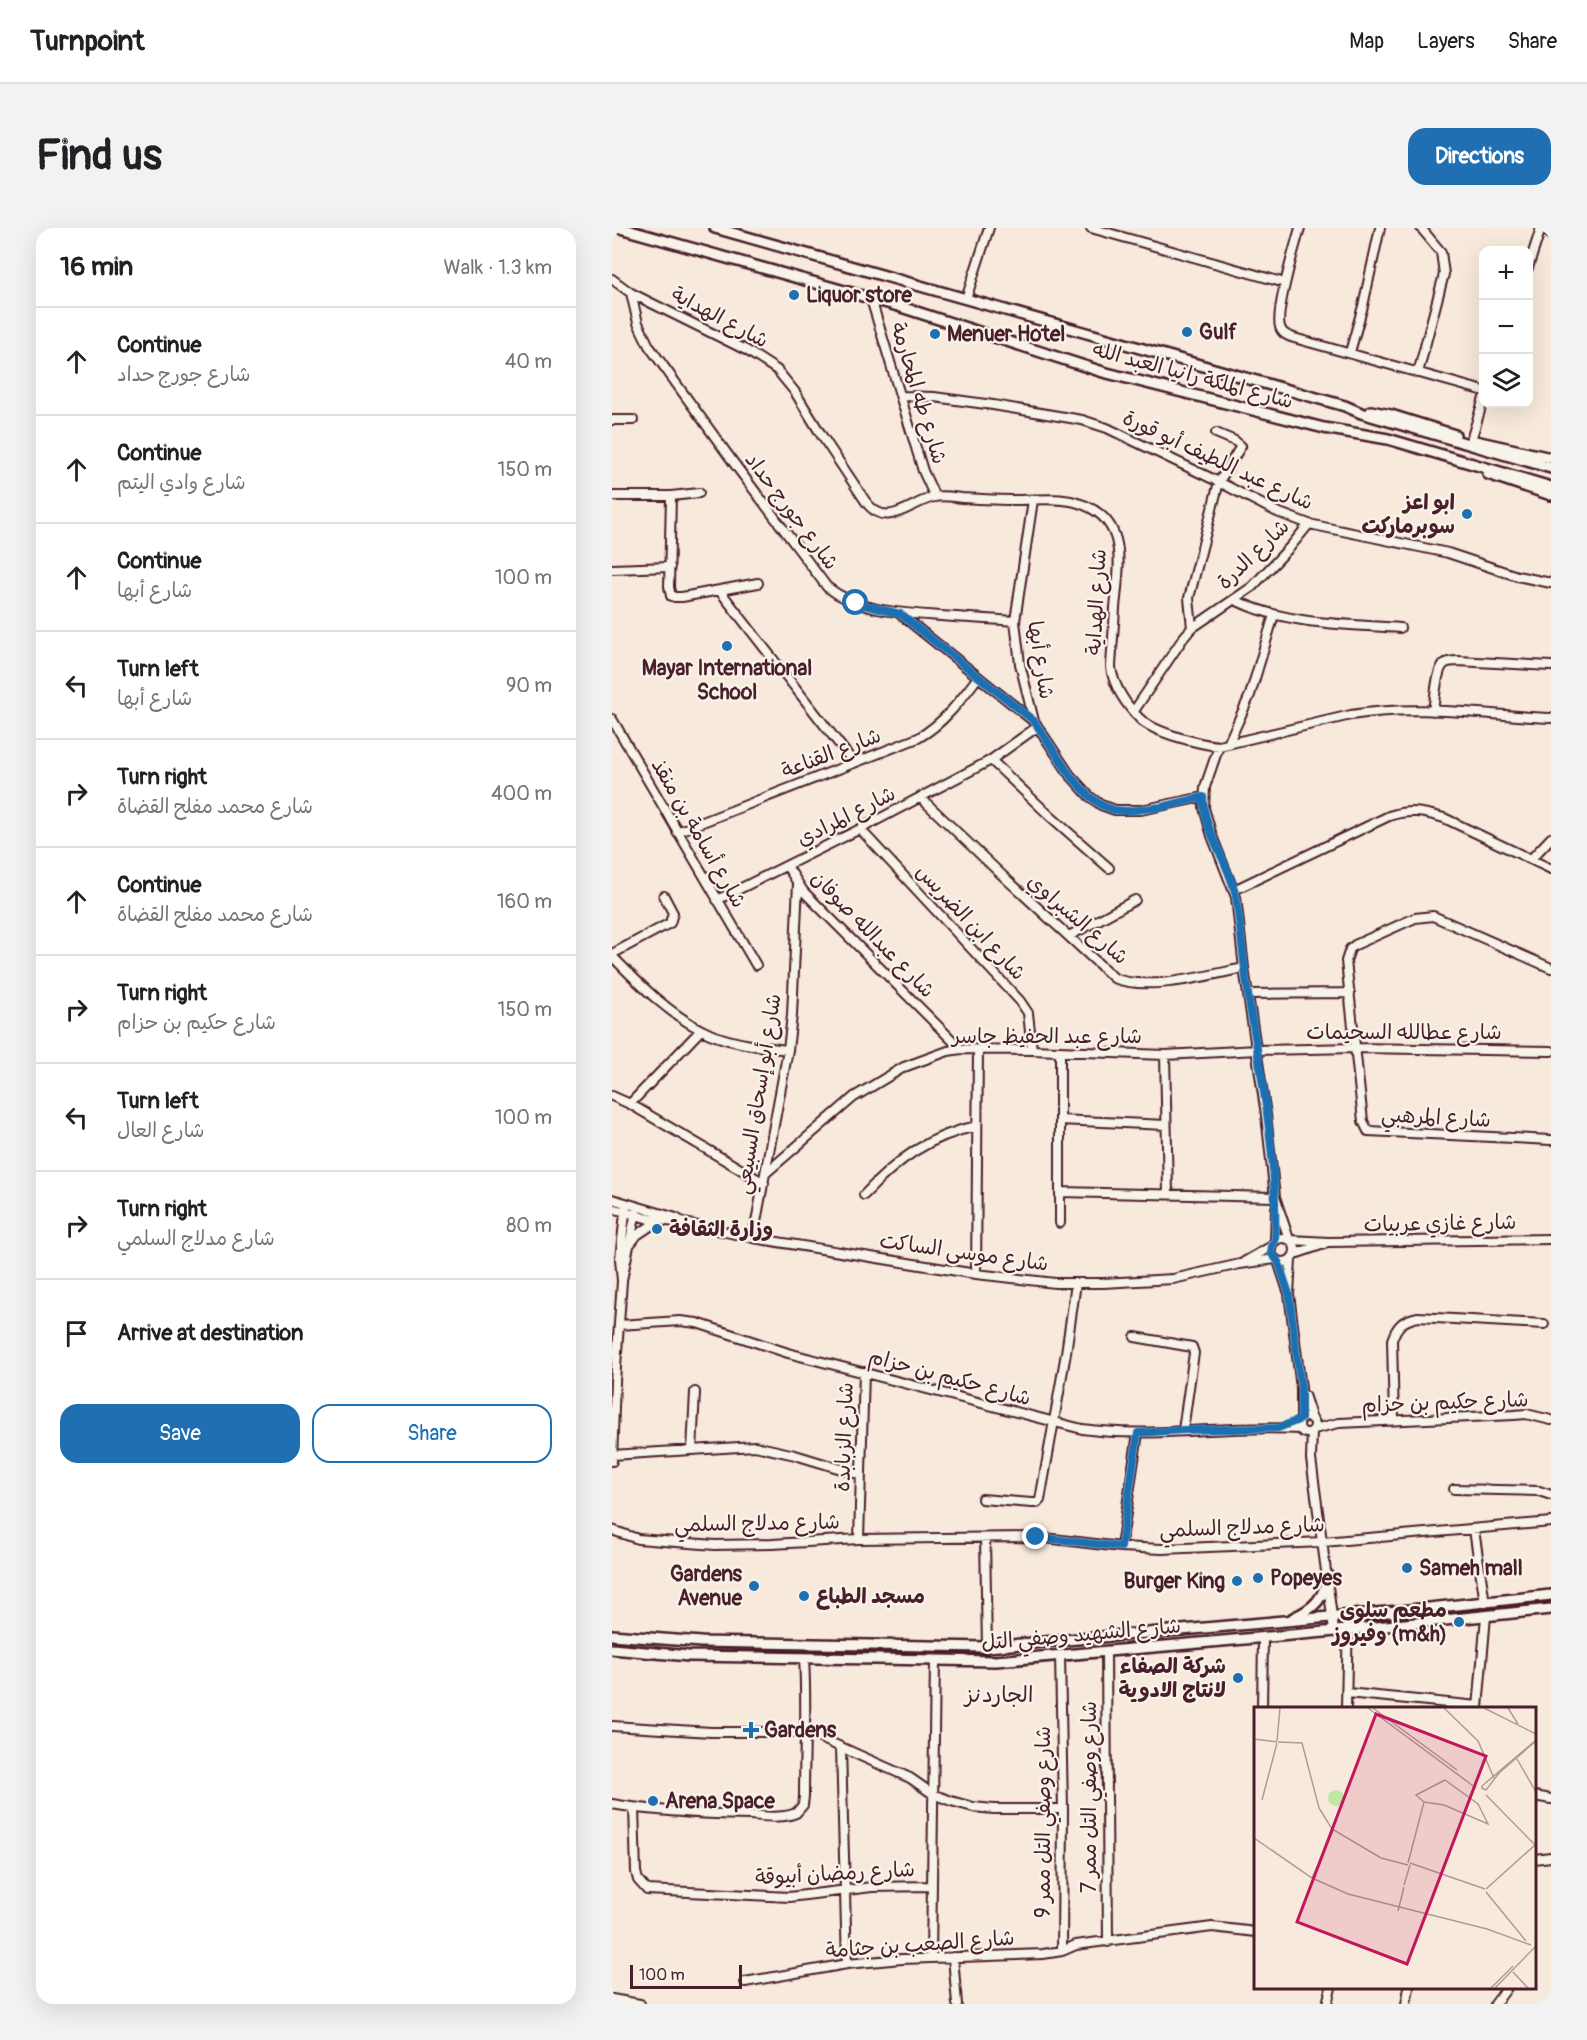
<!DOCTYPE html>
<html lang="en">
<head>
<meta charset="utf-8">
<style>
  body { margin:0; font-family:Pangolin,"Playpen Sans Arabic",sans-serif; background:#f2f2f2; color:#202124 }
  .controls { position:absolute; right:18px; top:18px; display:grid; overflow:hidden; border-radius:12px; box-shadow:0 6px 24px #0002 }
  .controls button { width:54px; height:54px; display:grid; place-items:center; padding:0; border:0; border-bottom:2px solid #e0e0e0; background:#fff; color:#202124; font:30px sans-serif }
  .scale { position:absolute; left:18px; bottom:15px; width:112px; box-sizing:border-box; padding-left:6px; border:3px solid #4a1f2b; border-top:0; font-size:16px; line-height:21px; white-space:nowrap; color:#4a1f2b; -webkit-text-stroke:4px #f7f3e8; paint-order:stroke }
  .stop { position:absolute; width:18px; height:18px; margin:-14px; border:4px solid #1f6fb2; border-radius:50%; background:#fff }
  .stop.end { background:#1f6fb2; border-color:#fff; box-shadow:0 2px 6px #0008 }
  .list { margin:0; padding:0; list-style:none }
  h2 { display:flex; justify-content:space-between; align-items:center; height:78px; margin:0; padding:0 24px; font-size:26px }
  h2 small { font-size:20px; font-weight:400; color:#757577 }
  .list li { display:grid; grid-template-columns:39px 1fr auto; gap:18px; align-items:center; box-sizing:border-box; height:108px; padding:0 24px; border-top:2px solid #e0e0e0 }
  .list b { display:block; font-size:22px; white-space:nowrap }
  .list p { margin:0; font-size:20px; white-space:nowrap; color:#757577 }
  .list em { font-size:20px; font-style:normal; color:#757577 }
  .actions { display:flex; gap:12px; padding:18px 24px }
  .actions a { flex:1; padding:14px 0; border:2px solid #1f6fb2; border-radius:18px; text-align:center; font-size:21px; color:#1f6fb2 }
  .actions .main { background:#1f6fb2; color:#fff }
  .icon { flex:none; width:33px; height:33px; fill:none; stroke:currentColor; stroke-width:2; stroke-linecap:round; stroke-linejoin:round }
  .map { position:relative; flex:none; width:939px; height:1776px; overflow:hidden; border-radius:18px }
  header { display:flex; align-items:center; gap:36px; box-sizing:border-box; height:84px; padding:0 30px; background:#fff; border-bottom:2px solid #e0e0e0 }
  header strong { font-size:28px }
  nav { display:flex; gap:33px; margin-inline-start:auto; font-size:21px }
  .intro { display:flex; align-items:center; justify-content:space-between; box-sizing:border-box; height:144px; padding:0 36px }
  h1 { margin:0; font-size:42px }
  .button { padding:15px 27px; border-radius:18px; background:#1f6fb2; color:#fff; font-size:21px; font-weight:700 }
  main { display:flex; gap:36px; padding:0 36px }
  aside { flex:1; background:#fff; border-radius:18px; box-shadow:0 6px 24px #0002 }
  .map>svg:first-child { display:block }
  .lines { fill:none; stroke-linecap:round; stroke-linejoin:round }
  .minor-casing { stroke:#4a1f2b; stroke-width:12 }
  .major-casing { stroke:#4a1f2b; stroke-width:14 }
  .minor { stroke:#f7f3e8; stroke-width:8 }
  .major { stroke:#f7f3e8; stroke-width:9 }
  .route { stroke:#1f6fb2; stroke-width:8 }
  .poi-dot { fill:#1f6fb2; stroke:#f7f3e8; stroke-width:2 }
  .labels { text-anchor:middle; stroke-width:4.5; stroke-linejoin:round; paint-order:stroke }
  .poi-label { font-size:21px; font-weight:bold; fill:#4a1f2b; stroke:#f7f3e8; text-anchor:start }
  .street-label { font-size:21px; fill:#4a1f2b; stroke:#f7f3e8 }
  .neighbourhood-label { font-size:22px; fill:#4a1f2b; stroke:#f7f3e8 }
  .inset-road { fill:none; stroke:#b29995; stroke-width:1.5 }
  .view { fill:#c2185b; fill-opacity:0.15; stroke:#c2185b; stroke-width:3 }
  .inset-edge { fill:none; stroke:#4a1f2b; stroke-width:3 }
</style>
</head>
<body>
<header>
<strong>Turnpoint</strong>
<nav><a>Map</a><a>Layers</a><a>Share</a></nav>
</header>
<div class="intro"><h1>Find us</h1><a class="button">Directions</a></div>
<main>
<aside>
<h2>16 min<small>Walk · 1.3 km</small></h2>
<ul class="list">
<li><svg class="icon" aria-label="ahead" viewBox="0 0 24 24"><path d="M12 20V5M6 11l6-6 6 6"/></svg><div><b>Continue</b><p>شارع جورج حداد</p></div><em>40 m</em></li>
<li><svg class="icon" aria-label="ahead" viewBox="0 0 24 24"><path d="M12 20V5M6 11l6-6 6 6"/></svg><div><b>Continue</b><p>شارع وادي اليتم</p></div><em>150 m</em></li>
<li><svg class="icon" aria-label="ahead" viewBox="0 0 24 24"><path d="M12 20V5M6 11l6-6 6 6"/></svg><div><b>Continue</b><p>شارع أبها</p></div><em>100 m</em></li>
<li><svg class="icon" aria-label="left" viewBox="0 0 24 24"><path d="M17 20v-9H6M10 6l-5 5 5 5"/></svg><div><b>Turn left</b><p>شارع أبها</p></div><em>90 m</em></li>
<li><svg class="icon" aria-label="right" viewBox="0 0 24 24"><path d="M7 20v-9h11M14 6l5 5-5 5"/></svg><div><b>Turn right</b><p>شارع محمد مفلح القضاة</p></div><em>400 m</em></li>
<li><svg class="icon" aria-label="ahead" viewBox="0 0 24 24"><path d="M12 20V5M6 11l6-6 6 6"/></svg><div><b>Continue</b><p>شارع محمد مفلح القضاة</p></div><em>160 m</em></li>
<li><svg class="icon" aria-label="right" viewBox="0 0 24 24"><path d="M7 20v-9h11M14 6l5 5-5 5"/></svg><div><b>Turn right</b><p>شارع حكيم بن حزام</p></div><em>150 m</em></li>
<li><svg class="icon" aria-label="left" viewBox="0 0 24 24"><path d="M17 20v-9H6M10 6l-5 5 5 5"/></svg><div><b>Turn left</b><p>شارع العال</p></div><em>100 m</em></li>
<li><svg class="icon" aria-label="right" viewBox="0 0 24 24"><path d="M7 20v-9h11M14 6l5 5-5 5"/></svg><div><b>Turn right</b><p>شارع مدلاج السلمي</p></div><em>80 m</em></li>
<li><svg class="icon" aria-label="arrive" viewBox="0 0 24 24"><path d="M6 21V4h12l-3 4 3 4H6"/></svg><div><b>Arrive at destination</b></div></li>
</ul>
<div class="actions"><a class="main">Save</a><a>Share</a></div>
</aside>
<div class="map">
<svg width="939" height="1776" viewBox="0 0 939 1776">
  <rect width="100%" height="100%" fill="#f7eadc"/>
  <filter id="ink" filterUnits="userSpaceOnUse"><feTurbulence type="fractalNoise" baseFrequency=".0167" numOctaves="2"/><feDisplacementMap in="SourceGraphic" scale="12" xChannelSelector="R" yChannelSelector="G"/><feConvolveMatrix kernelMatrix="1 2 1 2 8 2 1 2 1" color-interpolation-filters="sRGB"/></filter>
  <g filter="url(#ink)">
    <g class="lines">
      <defs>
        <path id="minor" d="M479,0L673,55
          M688,0C683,18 663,84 668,99C670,106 676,108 682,110L872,163
          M933,0L939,7
          M916,40L929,0
          M0,51L19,65L134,122L165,142L183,164L210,208L254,274C275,302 297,275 322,269C331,267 341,269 350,270C368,271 386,272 404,272C424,272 445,269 463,274C518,289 507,337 503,380C502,400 500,419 499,439C501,458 515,478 528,491C543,505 587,516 607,518L739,487C804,476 873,487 939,490
          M19,65L26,95L37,118L124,238L215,359C247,384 290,385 329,388C354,390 378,391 403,393
          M259,71L311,243L323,269
          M354,71L377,0
          M738,124L751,78L768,0
          M806,145L832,46L829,24L809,0
          M290,168L322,169L381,177L470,192L495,200L607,254L665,284L697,296L836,325L905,348L939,355
          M0,192H21
          M859,212L872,170
          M0,268H59L87,265
          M59,268L57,359L59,368L63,369H70L146,355
          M421,272L403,393L408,436L422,493L458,547L477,568L489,577L503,582H529L591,569
          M0,341L58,339
          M108,363L242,535
          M623,372C674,397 732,396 788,400
          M288,386L420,492
          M580,400L577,370L607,254L629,218L623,213L604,205
          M522,483L572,409L580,400L640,359L679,318L697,296
          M821,483C823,472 824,443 832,436C836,433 842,433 846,433L939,438
          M0,491L144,737
          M616,516L638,467L662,387
          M607,518L593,559L592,580L600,608L624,669L632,740L654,887L663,969L677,1011
          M379,532L438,588L497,640
          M309,570L391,648L502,750C535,764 597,747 632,740
          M248,601L408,773L416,785L420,822
          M65,604L306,510C331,496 349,472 366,449
          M919,631L939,610
          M175,638L191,663L349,821
          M622,662L777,588C797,581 812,584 832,590L939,641
          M105,672L248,601L379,532L425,499
          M457,708L523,672
          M0,726L58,695L61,685L52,668
          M0,728C28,757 61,790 98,806C123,816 150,819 176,822
          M939,740L821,688L803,690L743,717L738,721L734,733L751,893L756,903L939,912
          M636,766L738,765
          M553,827L556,966
          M0,868L18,876L152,955
          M18,876L89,802
          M448,892L554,897
          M155,944L242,869L292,839L336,823L349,821L420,822L553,827L645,822L743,820L939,823
          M449,964L663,969
          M252,967C285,932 316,908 365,898
          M0,971L64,990L72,995
          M0,980L37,991L73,995L141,1010L364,1046L443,1055H491L561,1051L628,1036L663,1031
          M448,995V823
          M659 1022a12 12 0 1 1 24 0a12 12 0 1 1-24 0Z
          M141,1010L176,822L180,787L186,655
          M678,1012L717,1014L939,1011
          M663,1013L664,980
          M19,1015L25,1007L46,993
          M683,1026L712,1016
          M679,1032L677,1066L689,1160V1191
          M666,1033L676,1063
          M632,1034L660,1018
          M364,1046L366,822
          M10,1052L24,984
          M7,1097L68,1093L85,1095L176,1125L470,1201C542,1211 615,1196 688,1201
          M523,1109L580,1119L582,1125L571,1202
          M692,1167L700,1191
          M687 1197a8 8 0 1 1 16 0a8 8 0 1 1-16 0Z
          M782,1192L780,1112C785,1097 791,1092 806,1089L932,1096
          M702,1201L727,1195L902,1187L914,1186L939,1192
          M700,1203L699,1231L722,1403
          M80,1222L83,1164
          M0,1227L143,1218L183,1227L249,1247
          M0,1233L3,1153L10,1053L8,1031L14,976
          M842,1261L927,1263L939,1267
          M370,1271L420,1275H425L428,1272L454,1125L464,1055
          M0,1302L26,1311L103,1317L160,1316L247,1311L424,1309L509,1319L550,1321L711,1314L939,1294
          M862,1302L873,1375
          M373,1310L375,1419
          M247,1311L252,1144
          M509,1319L526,1205
          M494,1424L496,1714
          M448,1428L451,1581L450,1723
          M735,1465L866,1478
          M650,1480L651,1409
          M734,1480L736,1388
          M866,1480L874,1388
          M0,1498L99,1504H192L204,1508L298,1550L321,1566L339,1573L361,1579L382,1581H451
          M229,1520L235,1736
          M922,1568L939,1571
          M0,1576C45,1584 92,1586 138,1587C153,1588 170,1591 184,1585L191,1577L192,1568C192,1522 195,1477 192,1431
          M22,1580L24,1644L26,1652L35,1662L177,1669L260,1659L319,1658
          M922,1631L939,1629
          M341,1729L345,1776
          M319,1730L323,1433
          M133,1754L235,1736L290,1731L431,1726L450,1723L464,1717L600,1699L644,1704
          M0,1771L28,1776
          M715,1776L719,1760
          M794,1776L797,1760
          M883,1776L895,1760"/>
        <path id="major" d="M8,0L286,78L491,144L712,200L776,211L939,259
          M103,0L733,178L749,185L939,240
          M759,183L779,187L843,207
          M859,212L939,230
          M876,246L939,267
          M681,1390C701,1381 714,1370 715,1346
          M0,1407L89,1414L375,1419L798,1382L939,1367
          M0,1421L77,1428L384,1433L735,1402L939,1381"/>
      </defs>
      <!-- minor casing -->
      <use href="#minor" class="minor-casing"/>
      <!-- major casing -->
      <use href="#major" class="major-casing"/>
      <!-- minor -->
      <use href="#minor" class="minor"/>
      <!-- major -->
      <use href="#major" class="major"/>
    </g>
  </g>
  <g class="lines" filter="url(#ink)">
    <!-- route -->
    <path class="route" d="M244,375L288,386L422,493L458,547L477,568L489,577L502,582L515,583L550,579L591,569C592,606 618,635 624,669C629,703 632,738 637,773C650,850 666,935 663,1013L660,1018L659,1025L666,1033L677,1066L689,1160V1191L666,1200L571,1202L526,1205L509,1319L424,1309"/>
  </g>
  <!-- markers -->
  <g class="poi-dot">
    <circle cx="182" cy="67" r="6"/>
    <circle cx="575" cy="104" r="6"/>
    <circle cx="323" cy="106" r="6"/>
    <circle cx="855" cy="286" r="6"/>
    <circle cx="115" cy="418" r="6"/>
    <circle cx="45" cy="1001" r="6"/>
    <circle cx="795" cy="1340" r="6"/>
    <circle cx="646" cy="1350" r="6"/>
    <circle cx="625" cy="1353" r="6"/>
    <circle cx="142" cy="1358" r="6"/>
    <circle cx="192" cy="1368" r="6"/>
    <circle cx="847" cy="1394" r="6"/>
    <circle cx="626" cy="1450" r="6"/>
    <path d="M136 1493h6v6h6v6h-6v6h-6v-6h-6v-6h6z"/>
    <circle cx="41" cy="1573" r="6"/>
  </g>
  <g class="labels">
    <!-- poi labels -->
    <g class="poi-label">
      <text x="194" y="74">Liquor store</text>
      <text x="587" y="111">Gulf</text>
      <text x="335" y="113">Menuer Hotel</text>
      <text x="843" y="281" text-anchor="end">ابو اعز<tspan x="843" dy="24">سوبرماركت</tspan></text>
      <text x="115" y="447" text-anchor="middle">Mayar International<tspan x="115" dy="24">School</tspan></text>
      <text x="57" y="1008">وزارة الثقافة</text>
      <text x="807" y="1347">Sameh mall</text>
      <text x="130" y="1353" text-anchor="end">Gardens<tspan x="130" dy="24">Avenue</tspan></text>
      <text x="658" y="1357">Popeyes</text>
      <text x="613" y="1360" text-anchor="end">Burger King</text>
      <text x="204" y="1375">مسجد الطباع</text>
      <text x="835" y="1389" text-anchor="end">مطعم سلوى<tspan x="835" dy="24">وفيروز (m&amp;h)</tspan></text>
      <text x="614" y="1445" text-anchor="end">شركة الصفاء<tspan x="614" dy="24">لانتاج الادوية</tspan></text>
      <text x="152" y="1509">Gardens</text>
      <text x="53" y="1580">Arena Space</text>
    </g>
    <!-- street labels -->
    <g class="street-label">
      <text transform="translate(108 89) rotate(28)" y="7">شارع الهداية</text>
      <text transform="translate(581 147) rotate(15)" y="7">شارع الملكة رانيا العبد الله</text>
      <text transform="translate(307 165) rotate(73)" y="7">شارع طه المحارمة</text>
      <text transform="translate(606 232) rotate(25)" y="7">شارع عبد اللطيف أبو قورة</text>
      <text transform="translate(180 283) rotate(53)" y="7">شارع جورج حداد</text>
      <text transform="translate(641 326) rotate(-44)" y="7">شارع الدرة</text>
      <text transform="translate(484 374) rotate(-87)" y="7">شارع الهداية</text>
      <text transform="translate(429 432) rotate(81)" y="7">شارع أبها</text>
      <text transform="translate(219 525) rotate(-21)" y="7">شارع القناعة</text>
      <text transform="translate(234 588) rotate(-27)" y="7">شارع المرادي</text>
      <text transform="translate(87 605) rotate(60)" y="7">شارع أسامة بن منقذ</text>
      <text transform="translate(466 691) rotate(41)" y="7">شارع الشبراوي</text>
      <text transform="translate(359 694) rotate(47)" y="7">شارع ابن الضريس</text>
      <text transform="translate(261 706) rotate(46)" y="7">شارع عبدالله صوفان</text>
      <text x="792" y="811">شارع عطالله السحيمات</text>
      <text x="435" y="815">شارع عبد الحفيظ جاسر</text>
      <text transform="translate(146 866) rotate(-81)" y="7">شارع أبو إسحاق السبيعي</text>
      <text transform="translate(824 889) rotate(3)" y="7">شارع المرهبي</text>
      <text transform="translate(828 995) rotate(-1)" y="7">شارع غازي عربيات</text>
      <text transform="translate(352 1024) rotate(8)" y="7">شارع موسى الساكت</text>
      <text transform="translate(338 1149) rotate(15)" y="7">شارع حكيم بن حزام</text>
      <text transform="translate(833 1174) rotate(-2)" y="7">شارع حكيم بن حزام</text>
      <text transform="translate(232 1209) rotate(-88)" y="7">شارع الزبابدة</text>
      <text transform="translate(145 1295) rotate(-1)" y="7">شارع مدلاج السلمي</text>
      <text transform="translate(630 1299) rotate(-2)" y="7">شارع مدلاج السلمي</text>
      <text transform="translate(469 1406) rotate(-5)" y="7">شارع الشهيد وصفي التل</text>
      <text transform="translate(477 1569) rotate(-90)" y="7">شارع وصفي التل ممر 7</text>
      <text transform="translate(431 1594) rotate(-90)" y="7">شارع وصفي التل ممر 9</text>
      <text transform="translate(223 1645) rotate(-3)" y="7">شارع رمضان أبيوقة</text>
      <text transform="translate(308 1716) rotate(-4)" y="7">شارع الصعب بن جثامة</text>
    </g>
    <!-- neighbourhood labels -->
    <g class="neighbourhood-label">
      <text x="387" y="1474">الجاردنز</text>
    </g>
  </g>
  <!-- overview -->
  <g transform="translate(642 1479)">
    <rect width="282" height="282" fill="#f7eadc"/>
    <path d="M74 91a8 8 0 1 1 16 0a8 8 0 1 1-16 0Z" fill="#c1e7a2"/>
    <path class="inset-road" d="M114,1L222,81M119,1L203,63M190,1L224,34L240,71M230,1L282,27M254,1L264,17M0,32L23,35M282,33L228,79V81L232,83L245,66L282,34M23,34L26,1M24,35L48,36L65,101L78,122L127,151L154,158M263,52L282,85M191,73L224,97L234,117L190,98L170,95L162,88ZM232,88L282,139M8,93L23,36M0,131L58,171L94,187L233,222L277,238M154,156L170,95M156,156L231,182M58,171L79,124M150,178L156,158M232,182L281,138M232,185L272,234M144,204L150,180M259,265L274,281M237,281L259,259M241,281L282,239"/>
    <path class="view" d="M122,7L232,49L153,257L43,215Z"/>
    <rect width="282" height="282" class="inset-edge"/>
  </g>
</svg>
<div class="controls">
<button>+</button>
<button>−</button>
<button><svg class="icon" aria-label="layers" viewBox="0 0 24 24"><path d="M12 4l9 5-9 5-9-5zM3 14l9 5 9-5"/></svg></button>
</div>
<div class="scale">100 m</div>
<div class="stop" style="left:244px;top:375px"></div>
<div class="stop end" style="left:424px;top:1309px"></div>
</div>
</main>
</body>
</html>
